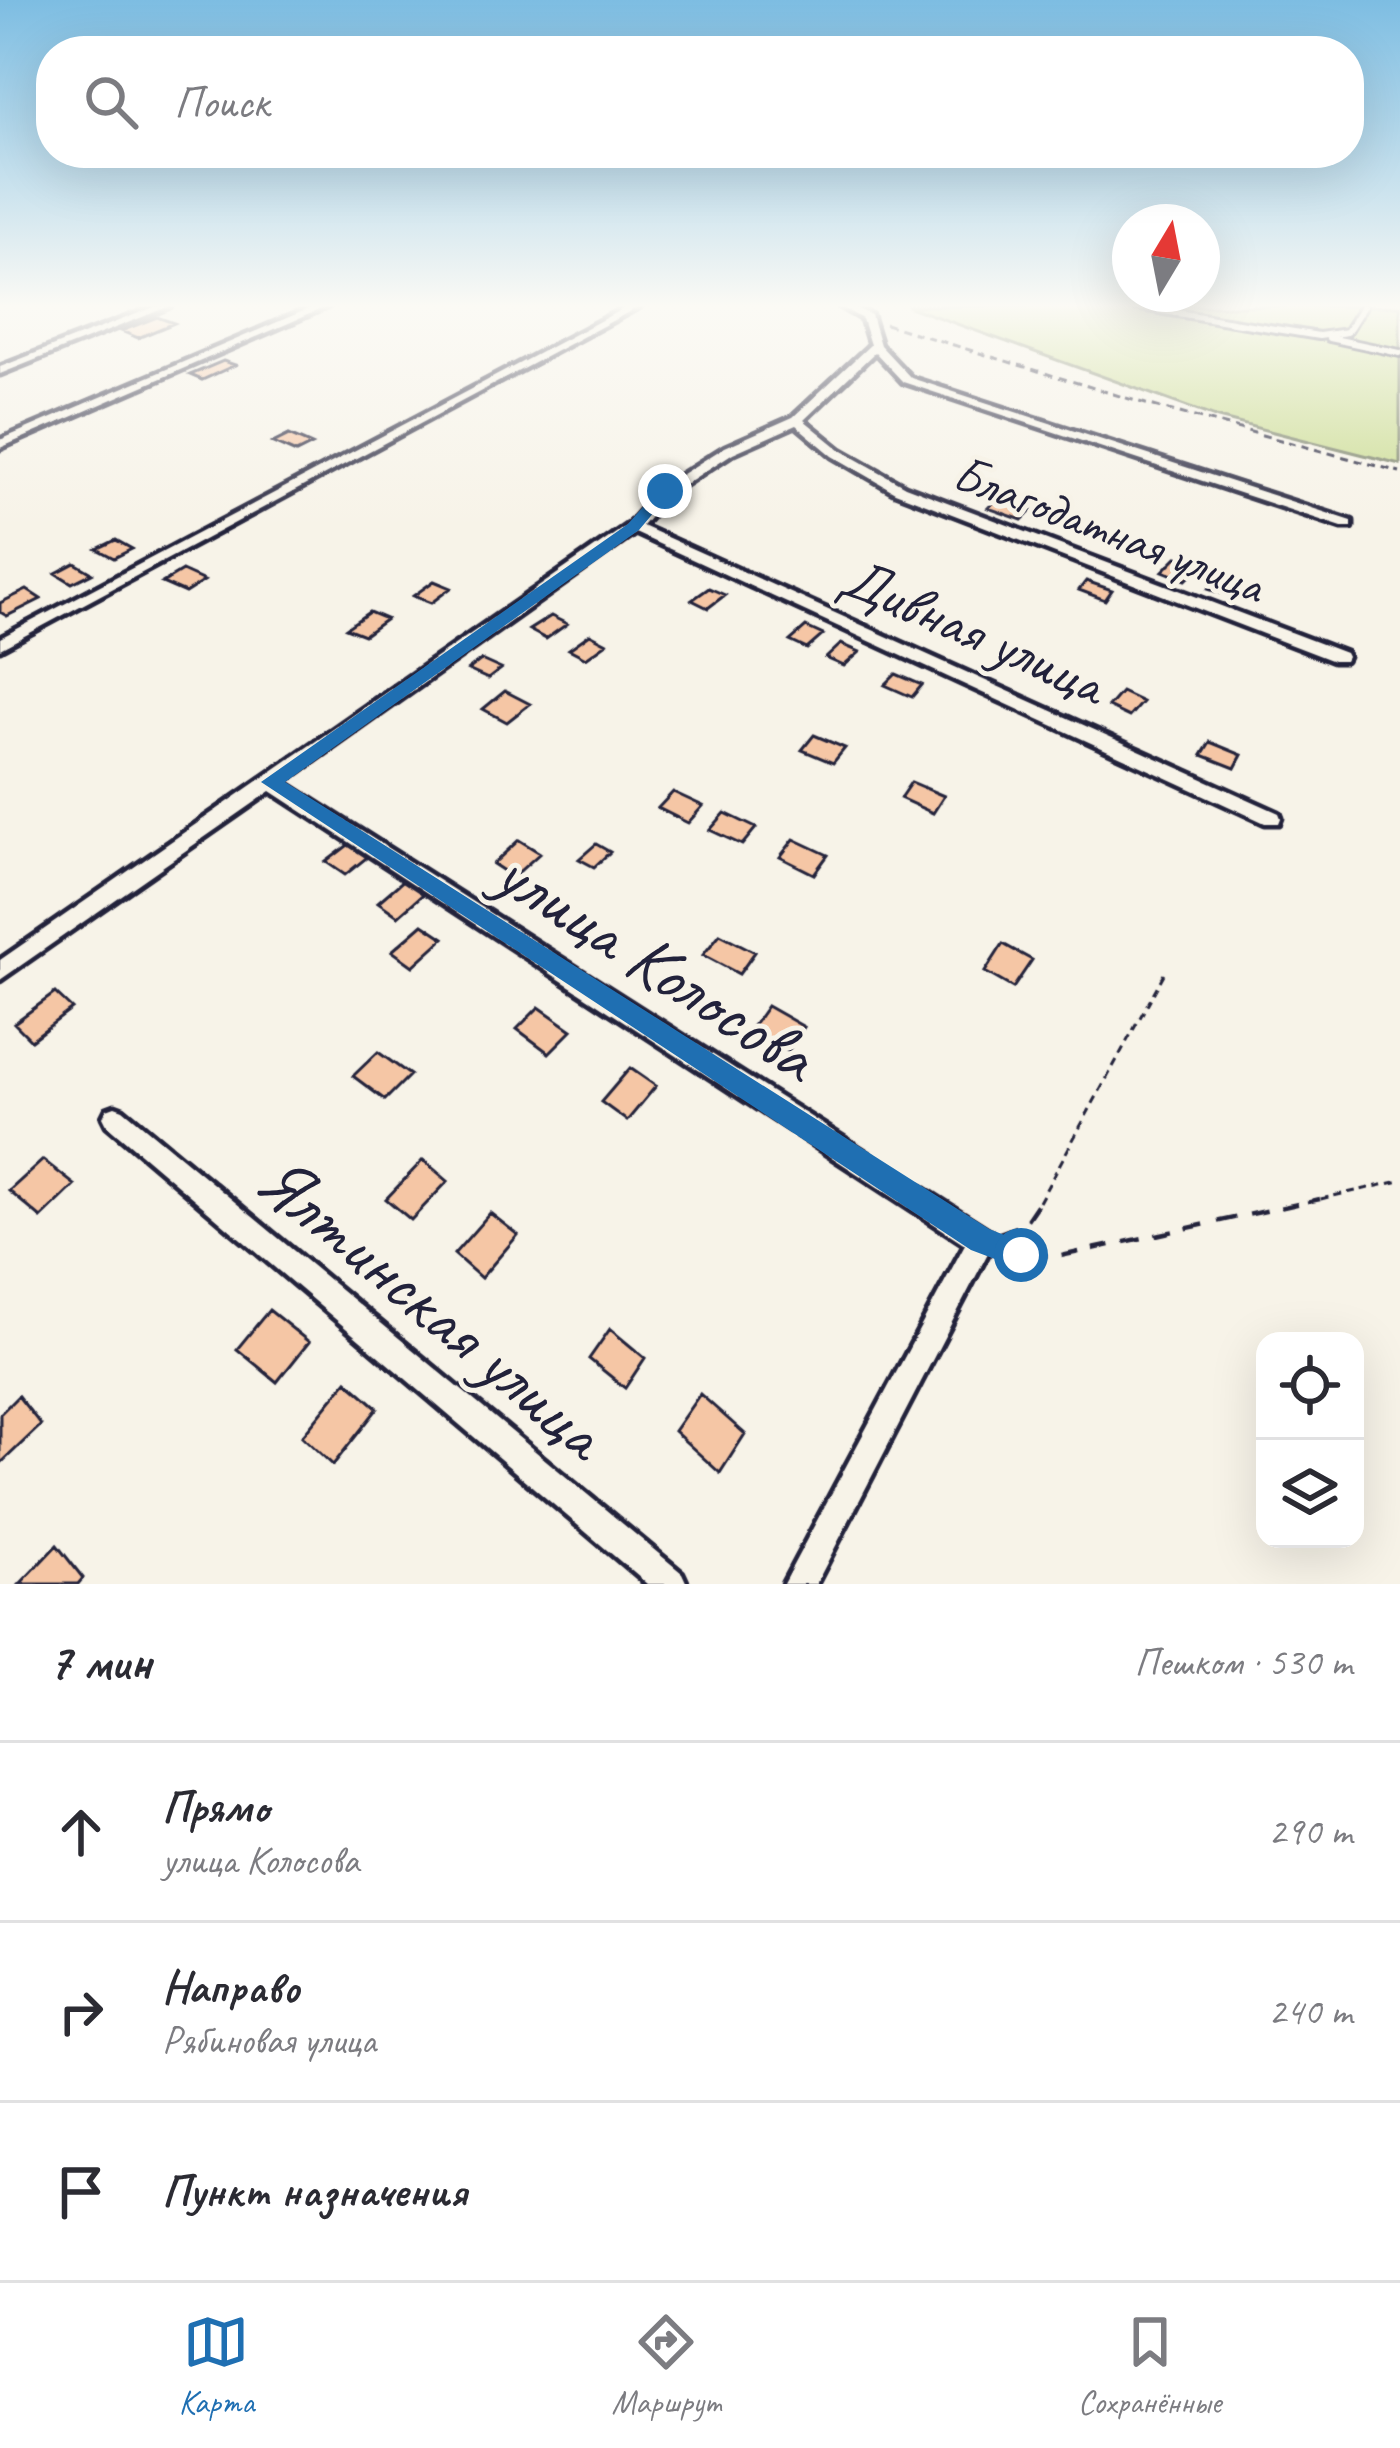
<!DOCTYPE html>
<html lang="ru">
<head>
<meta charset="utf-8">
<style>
  body { margin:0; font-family:Caveat,sans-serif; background:#f2f2f3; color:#2b2b33 }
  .controls { position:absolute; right:36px; bottom:36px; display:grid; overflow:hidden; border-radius:24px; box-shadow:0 12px 48px #0002 }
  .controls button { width:108px; height:108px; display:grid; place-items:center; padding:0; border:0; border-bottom:3px solid #e1e1e2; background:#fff; color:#2b2b33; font:60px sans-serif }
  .compass { position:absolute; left:1112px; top:204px; width:108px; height:108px; border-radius:50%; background:#fff; box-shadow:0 12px 48px #0002; rotate:10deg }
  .stop { position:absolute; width:36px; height:36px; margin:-27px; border:9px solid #1f6fb2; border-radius:50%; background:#fff }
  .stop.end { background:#1f6fb2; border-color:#fff; box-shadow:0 3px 12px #0008 }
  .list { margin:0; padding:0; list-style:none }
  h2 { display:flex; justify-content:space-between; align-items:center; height:156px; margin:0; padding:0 48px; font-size:51px }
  h2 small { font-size:39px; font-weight:400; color:#7c7c81 }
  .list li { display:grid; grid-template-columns:78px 1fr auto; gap:36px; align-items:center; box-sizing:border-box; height:180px; padding:0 48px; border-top:3px solid #e1e1e2 }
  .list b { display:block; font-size:45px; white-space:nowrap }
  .list p { margin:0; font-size:39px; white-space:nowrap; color:#7c7c81 }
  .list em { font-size:39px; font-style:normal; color:#7c7c81 }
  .icon { flex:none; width:66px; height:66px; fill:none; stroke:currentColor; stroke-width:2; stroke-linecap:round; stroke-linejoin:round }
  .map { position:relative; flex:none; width:1400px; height:1584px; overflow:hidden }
  .search { position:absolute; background:#fff; box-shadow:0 12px 48px #0002; left:36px; right:36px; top:36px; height:132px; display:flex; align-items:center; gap:30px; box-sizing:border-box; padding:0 42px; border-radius:48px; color:#7c7c81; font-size:45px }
  .sheet { height:696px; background:#fff }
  nav { display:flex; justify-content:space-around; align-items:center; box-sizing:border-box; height:168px; border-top:3px solid #e1e1e2; background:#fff; font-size:33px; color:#7c7c81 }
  nav a { display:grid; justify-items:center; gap:6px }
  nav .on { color:#1f6fb2 }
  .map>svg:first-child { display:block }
  .green { fill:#c9db8f; stroke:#767e65; stroke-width:3 }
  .building { fill:#f5c6a5; stroke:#22223b; stroke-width:3 }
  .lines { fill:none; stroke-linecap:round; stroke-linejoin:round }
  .service-casing { stroke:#22223b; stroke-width:12 }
  .minor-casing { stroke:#22223b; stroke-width:9 }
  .path-far1 { stroke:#22223b; stroke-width:3; stroke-dasharray:8 6; stroke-linecap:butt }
  .path { stroke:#22223b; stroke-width:4.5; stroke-dasharray:18 14; stroke-linecap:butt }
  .service { stroke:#f7f3e8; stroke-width:6 }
  .minor { fill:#f7f3e8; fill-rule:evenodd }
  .route { fill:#1f6fb2 }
  .labels { text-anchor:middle; stroke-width:10; stroke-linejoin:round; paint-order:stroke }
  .far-street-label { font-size:51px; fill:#22223b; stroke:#f7f3e8 }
  .street-label { font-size:60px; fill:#22223b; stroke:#f7f3e8 }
  .near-street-label { font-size:72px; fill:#22223b; stroke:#f7f3e8 }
</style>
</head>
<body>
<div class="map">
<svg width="1400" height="1584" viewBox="0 0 1400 1584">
  <rect width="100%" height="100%" fill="#f7f3e8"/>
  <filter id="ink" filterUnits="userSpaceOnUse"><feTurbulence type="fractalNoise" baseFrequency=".00833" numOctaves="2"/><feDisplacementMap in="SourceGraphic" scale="24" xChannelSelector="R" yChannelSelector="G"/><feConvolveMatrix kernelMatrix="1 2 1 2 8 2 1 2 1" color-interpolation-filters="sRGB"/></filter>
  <g filter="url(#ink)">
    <!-- green -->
    <path class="green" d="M907,306H1400V464L1218,418Z"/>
    <!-- building -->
    <path class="building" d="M157,317L174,323L138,338L121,331Z
      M223,361L235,365L202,380L190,375Z
      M289,435L312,445L296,453L273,443Z
      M998,498L1032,510L1022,520L988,508Z
      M116,540L132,549L114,558L97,549Z
      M1177,557L1200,566L1186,580L1163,571Z
      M75,563L92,573L72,583L56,573Z
      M182,571L204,581L185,593L162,583Z
      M1215,579L1242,589L1236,598L1208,589Z
      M434,581L451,588L431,603L413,596Z
      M1086,581L1112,590L1105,600L1079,590Z
      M709,588L725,595L708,608L692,600Z
      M27,590L41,599L7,616L0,612V603Z
      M369,612L386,619L364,635L346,628Z
      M551,616L567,624L546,639L529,630Z
      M806,627L823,635L807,649L790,641Z
      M590,634L607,643L586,658L569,649Z
      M841,644L860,652L844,666L826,658Z
      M481,660L501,669L488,679L468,670Z
      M896,674L922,685L912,697L885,685Z
      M505,691L530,704L507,722L483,709Z
      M1121,692L1142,702L1129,717L1108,707Z
      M814,735L845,748L833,763L802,750Z
      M1210,742L1242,755L1235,768L1202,755Z
      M911,782L944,796L933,813L900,798Z
      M673,792L703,806L688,823L658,808Z
      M725,813L756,828L742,845L710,830Z
      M356,839L375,851L345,875L326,862Z
      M794,839L828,855L814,874L780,857Z
      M519,840L540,853L513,877L493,864Z
      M596,844L610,852L594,867L579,859Z
      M407,877L428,890L398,916L378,902Z
      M423,924L444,938L413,966L392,951Z
      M720,934L755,952L739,974L703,955Z
      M1003,944L1032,960L1013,988L985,972Z
      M55,993L72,1009L31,1040L14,1023Z
      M767,1006L804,1027L788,1051L750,1030Z
      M539,1007L572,1030L549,1053L517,1029Z
      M378,1052L410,1075L385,1100L353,1076Z
      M630,1068L656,1086L627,1121L601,1102Z
      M43,1160L75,1185L41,1218L9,1191Z
      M423,1160L448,1181L411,1220L386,1199Z
      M490,1213L518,1235L481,1278L454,1254Z
      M269,1310L309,1342L277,1382L237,1349Z
      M610,1329L645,1358L625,1388L589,1359Z
      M347,1381L378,1408L333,1465L302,1436Z
      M700,1394L745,1434L720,1473L674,1431Z
      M18,1396L41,1425L0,1464V1414Z
      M57,1545L83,1578L78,1584H20Z"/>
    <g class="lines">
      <defs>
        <path id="service" d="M1134,306L1319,336L1347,332L1363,306
          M1329,338L1400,353"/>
        <path id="minor" d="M157,306H170L0,374V367Z
          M315,306H328L0,448V440Z
          M628,306H640L0,649V638Z
          M839,306H851L871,315L880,345L911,378L1352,521V527H1342L903,382L875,352L804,420L841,450L905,486L1345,653L1347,657L1345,661H1333L895,492L833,456L796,425L733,453L670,494L642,526L1279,813L1281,818L1279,823H1265L635,533L284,782L990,1231L994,1240L990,1249L816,1584H783L965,1244L271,791L0,980V960L629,524L660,488L725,447L793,417L870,345L862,319Z
          M115,1106L123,1109L682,1573L687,1584H647L107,1125L103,1117L107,1109Z"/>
      </defs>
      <!-- service casing -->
      <use href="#service" class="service-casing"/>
      <!-- minor casing -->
      <use href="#minor" class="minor-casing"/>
      <!-- path-far1 -->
      <path class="path-far1" d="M885,324L1146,404L1400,472
        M1039,1202L1165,972
        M1307,1202L1400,1181"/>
      <!-- path -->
      <path class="path" d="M999,1233L1024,1224L1041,1199
        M999,1247L1021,1255L1061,1256L1320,1199"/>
      <!-- service -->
      <use href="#service" class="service"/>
      <!-- minor -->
      <use href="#minor" class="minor"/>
    </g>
  </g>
  <!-- sky -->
  <linearGradient id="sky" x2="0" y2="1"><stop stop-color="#7dbde2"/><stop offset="0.58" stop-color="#fbfaf5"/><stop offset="1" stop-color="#fbfaf5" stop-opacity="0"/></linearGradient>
  <rect width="1400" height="527" fill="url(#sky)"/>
  <!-- route -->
  <path class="route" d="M660,488L672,491L639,530L285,782L989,1229L1030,1245L1035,1255L1030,1264L1021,1269L971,1250L261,782L628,524Z"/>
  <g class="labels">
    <!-- far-street labels -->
    <g class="far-street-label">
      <text transform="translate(1109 528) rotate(21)" y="18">Благодатная улица</text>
    </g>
    <!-- street labels -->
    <g class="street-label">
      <text transform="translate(973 629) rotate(24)" y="21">Дивная улица</text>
    </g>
    <!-- near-street labels -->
    <g class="near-street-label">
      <text transform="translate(657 963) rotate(33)" y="25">улица Колосова</text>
      <text transform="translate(432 1305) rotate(40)" y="25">Ялтинская улица</text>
    </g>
  </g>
</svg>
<div class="controls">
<button><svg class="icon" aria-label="locate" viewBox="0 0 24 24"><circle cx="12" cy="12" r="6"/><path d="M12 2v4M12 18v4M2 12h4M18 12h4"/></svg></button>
<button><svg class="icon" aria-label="layers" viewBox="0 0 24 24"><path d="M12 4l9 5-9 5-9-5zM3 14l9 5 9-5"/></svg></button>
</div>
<svg class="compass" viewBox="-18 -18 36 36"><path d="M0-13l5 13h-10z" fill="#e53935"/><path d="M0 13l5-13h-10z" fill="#7c7c81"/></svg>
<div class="stop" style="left:1021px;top:1255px"></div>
<div class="stop end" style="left:665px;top:491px"></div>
<div class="search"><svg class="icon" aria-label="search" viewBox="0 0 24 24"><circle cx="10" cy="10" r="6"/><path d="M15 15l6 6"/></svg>Поиск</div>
</div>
<section class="sheet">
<h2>7 мин<small>Пешком · 530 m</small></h2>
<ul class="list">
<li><svg class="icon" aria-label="ahead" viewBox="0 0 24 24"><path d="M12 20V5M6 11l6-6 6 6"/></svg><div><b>Прямо</b><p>улица Колосова</p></div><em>290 m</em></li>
<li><svg class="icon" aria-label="right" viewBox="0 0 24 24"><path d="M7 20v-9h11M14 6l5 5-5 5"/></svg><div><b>Направо</b><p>Рябиновая улица</p></div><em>240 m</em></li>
<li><svg class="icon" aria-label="arrive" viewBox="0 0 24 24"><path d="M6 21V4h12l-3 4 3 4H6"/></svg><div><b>Пункт назначения</b></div></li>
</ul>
</section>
<nav>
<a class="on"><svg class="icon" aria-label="map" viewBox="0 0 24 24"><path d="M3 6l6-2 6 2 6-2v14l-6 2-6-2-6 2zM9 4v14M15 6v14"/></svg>Карта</a>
<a><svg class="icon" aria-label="directions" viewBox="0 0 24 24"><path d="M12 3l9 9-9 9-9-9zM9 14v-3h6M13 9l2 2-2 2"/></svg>Маршрут</a>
<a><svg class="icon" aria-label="saved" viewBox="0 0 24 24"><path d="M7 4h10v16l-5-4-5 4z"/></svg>Сохранённые</a>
</nav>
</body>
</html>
